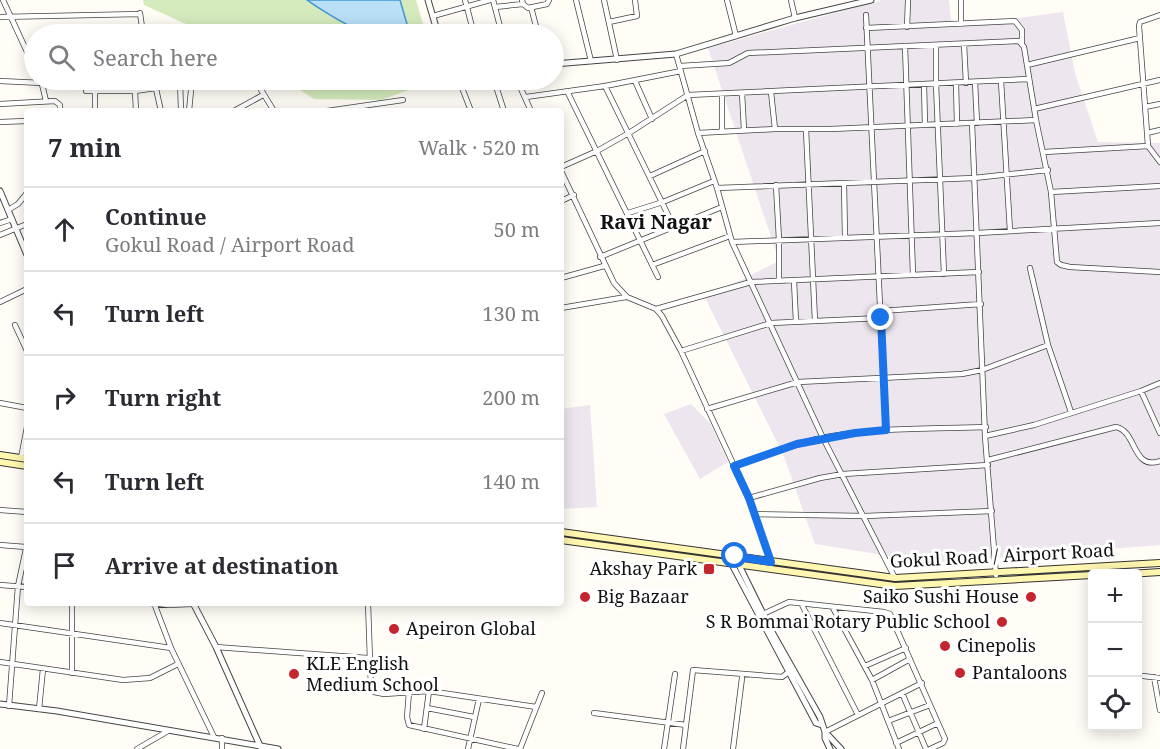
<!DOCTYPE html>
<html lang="en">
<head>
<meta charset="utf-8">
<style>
  body { margin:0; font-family:"Noto Serif",serif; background:#f2f2f3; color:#2b2b33 }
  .controls { position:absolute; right:18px; bottom:18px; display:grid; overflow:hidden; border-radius:6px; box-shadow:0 3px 15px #0003 }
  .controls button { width:54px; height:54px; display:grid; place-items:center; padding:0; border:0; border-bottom:2px solid #e1e1e2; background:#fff; color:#2b2b33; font:30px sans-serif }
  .stop { position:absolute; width:18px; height:18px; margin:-14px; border:4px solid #1a73e8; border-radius:50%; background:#fff }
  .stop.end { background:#1a73e8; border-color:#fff; box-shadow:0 2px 6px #0008 }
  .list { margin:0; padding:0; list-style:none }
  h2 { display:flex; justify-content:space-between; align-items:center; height:78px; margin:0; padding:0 24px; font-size:26px }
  h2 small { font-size:20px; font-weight:400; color:#7c7c81 }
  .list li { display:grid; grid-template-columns:39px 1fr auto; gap:18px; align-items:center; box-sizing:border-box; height:84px; padding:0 24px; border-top:2px solid #e1e1e2 }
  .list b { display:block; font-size:22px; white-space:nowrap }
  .list p { margin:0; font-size:20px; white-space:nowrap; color:#7c7c81 }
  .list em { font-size:20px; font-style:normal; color:#7c7c81 }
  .icon { flex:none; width:33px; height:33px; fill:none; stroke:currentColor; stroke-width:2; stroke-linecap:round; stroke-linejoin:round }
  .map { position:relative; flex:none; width:1160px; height:749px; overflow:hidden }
  .search { position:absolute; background:#fff; box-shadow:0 3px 15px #0003; left:24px; top:24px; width:540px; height:66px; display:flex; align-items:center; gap:15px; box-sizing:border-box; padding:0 21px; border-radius:33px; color:#7c7c81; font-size:22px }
  .panel { position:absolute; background:#fff; box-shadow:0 3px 15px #0003; left:24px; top:108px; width:540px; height:498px; border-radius:6px }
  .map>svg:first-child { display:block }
  .industrial { fill:#eee6ef }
  .green { fill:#d5ebbd }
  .water { fill:#b9e0f7; stroke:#3f96cf; stroke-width:1.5 }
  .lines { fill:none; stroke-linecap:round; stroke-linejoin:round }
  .minor-casing { stroke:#444; stroke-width:6 }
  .tertiary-casing { stroke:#444; stroke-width:7 }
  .secondary-casing { stroke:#333; stroke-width:8 }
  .minor { stroke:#fff; stroke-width:4.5 }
  .tertiary { stroke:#fff; stroke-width:5 }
  .secondary { stroke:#fff6b0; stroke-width:6 }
  .route { stroke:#1a73e8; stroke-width:8 }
  .poi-dot { fill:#c4262e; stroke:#fff; stroke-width:2 }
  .labels { text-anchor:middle; stroke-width:6; stroke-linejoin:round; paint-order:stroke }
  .street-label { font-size:18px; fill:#111; stroke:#fff }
  .poi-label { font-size:18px; fill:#111; stroke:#fff; text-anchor:start }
  .neighbourhood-label { font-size:20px; font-weight:bold; fill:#111; stroke:#fff }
</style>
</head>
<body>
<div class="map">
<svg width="1160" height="749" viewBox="0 0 1160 749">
  <rect width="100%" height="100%" fill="#fffdf5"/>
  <!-- industrial -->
  <path class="industrial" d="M882,0H949L951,20H1002L1063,12L1075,73L1098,142L1160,143V545L932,563L815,544L783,454L705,298L779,261L708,48Z
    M691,404L710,423L728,462L700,479L664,414Z
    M590,405L597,507L561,509V409Z"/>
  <!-- green -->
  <path class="green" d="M143,0H307L333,18L373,34H208L144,5Z
    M400,0H416L426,34H402L409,30Z
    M284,80H436L381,100L314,99Z"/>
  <!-- water -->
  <path class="water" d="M307,0H400L409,31C376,48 334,18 307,0Z"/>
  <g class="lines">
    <defs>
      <path id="minor" d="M3,0L34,67
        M465,0L474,34
        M493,0L502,34
        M522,0L523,4L528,8L547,4L549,0
        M576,0L591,61
        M604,0L617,60
        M727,0L736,36
        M791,0L795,18
        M961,0V24
        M495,7L523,4
        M531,7L538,34
        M140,13L143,34
        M866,15L886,430
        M1160,15L1140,22L1139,26L1148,146L1160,162
        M433,16L490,0
        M0,17L140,14
        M609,22L637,16L635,0
        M907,27L908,1
        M866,28L1015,21L1022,30V43
        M964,44L966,83
        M936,45V84L944,274
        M905,46L913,275
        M676,54L698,133L717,188L732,242L823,438L895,578
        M1027,65L1140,38
        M680,66L729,63L748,53L1019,41L1024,47L1036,120L1051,192L1057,262L1061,265L1070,267L1160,272
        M41,80L46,101
        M154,80L161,111
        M180,80L181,111
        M238,80L256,81
        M255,80L274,111
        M459,80L471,111
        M494,80L504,111
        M517,80L531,111
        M0,81L42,83
        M635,81L652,119
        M1001,81L1010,231
        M975,82L977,123
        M956,83L957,124
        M436,84L443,80
        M924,84L925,125
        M605,86L674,227
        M86,91H135L156,88
        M135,91L136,111
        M771,92L775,129
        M568,93L658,277
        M742,93L744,130
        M722,94V131
        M526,97L605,86L681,71
        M0,104L55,101L60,105V111
        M1145,107L1160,104
        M1034,109L1160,80
        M95,111V91
        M189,111L192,80
        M234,111L263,95
        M327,111L403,100
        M0,122L27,121
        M972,123L985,436L996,575
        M806,130L815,321
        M698,133L775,129H831L1036,120
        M1147,133L1160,130
        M1044,152L1148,146
        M561,167L597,151L629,133L688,95L1029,79
        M561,171L614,283L627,297L656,309L662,316L681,351L749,498L771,561
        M650,176L705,151
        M844,183L845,237
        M776,185L779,240V281
        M717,188L974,178L1048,170
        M1051,192L1160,186
        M561,201L574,195
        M8,210L18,204L27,193
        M628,213L663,202L714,181
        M0,223L12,219
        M0,235L27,224
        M732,242L977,233L1160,223
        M600,257L722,207
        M652,265L730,236
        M1030,268L1048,345L1071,412
        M561,278L604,266
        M794,281L796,322
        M0,302L27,289
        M561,308L626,297
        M656,309L751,282L979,272
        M881,311L981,304
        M15,325L27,351
        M681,351L771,323L881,318
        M1141,391L1160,433
        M0,403L27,408
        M707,409L798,382L962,374L982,370L1048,345
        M985,436L1034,425L1141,391L1160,383
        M21,458L27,427
        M988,460L1116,427C1137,431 1132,471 1160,461
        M734,466C763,456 791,445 821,438C875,427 931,429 986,427
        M749,498L820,478L843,474L988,465
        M0,510L27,512
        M754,514L865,516L992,511
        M0,545L26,547
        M0,585L27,587
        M150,603L168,605L193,604
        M154,603L171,648L214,737
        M368,603L371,689L374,692L384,694L429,691L536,707
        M801,603L858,715
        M833,608L872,680L899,749
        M763,614L789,602L884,612L890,614L945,739L943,743L930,749
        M0,623L171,648
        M216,647L368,658
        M0,662L123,680L150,678L178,664
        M865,666L906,648
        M72,673V603
        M1143,676L1160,678
        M1154,677L1160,710
        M872,680L910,659
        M409,692L407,717L409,725L518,749
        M902,693L926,749
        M9,706L18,586L27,544
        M427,708L474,717
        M39,709L43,669
        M594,713L686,725
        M888,721L930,705
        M424,729L429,691
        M825,732L922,683
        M222,738V749
        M896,743L938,723
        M137,749L168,731
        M468,749L479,699
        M520,749L542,693
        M664,749L675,674
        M683,749L693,670L782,677L790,671
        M733,749L742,678"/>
      <path id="tertiary" d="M428,0L438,34
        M554,64L676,54L795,18L871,0
        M0,191L27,255
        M727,555L816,723L822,725
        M735,557L772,632L820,717L825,732L841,749
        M193,603L216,647L261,748
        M0,704L57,711L278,749
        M825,732V738L830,749"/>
      <path id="secondary" d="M0,455L27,459
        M0,462L27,466
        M561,532L895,578L1160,563
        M561,540L895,586L1092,575
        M1129,574L1160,572"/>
    </defs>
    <!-- minor casing -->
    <use href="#minor" class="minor-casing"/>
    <!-- tertiary casing -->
    <use href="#tertiary" class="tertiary-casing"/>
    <!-- secondary casing -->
    <use href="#secondary" class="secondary-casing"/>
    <!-- minor -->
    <use href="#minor" class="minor"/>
    <!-- tertiary -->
    <use href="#tertiary" class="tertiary"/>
    <!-- secondary -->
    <use href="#secondary" class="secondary"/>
  </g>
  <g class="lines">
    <!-- route -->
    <path class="route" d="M735,556L771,562L749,498L734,466L797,444L855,433L886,430L881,318"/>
  </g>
  <!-- markers -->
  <g class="poi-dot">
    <rect x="703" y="563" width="12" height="12" rx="3"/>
    <circle cx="585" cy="597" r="6"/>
    <circle cx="1031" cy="597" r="6"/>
    <circle cx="1002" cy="622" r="6"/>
    <circle cx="394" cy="629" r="6"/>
    <circle cx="945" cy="646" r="6"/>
    <circle cx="960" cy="673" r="6"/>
    <circle cx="294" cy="674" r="6"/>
  </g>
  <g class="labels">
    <!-- street labels -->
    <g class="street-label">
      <text transform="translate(1002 556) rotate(-3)" y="6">Gokul Road / Airport Road</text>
    </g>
    <!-- poi labels -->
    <g class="poi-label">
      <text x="697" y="575" text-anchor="end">Akshay Park</text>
      <text x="597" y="603">Big Bazaar</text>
      <text x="1019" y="603" text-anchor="end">Saiko Sushi House</text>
      <text x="990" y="628" text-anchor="end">S R Bommai Rotary Public School</text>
      <text x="406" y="635">Apeiron Global</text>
      <text x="957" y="652">Cinepolis</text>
      <text x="306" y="670">KLE English<tspan x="306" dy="21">Medium School</tspan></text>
      <text x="972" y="679">Pantaloons</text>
    </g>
    <!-- neighbourhood labels -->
    <g class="neighbourhood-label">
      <text x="656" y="229">Ravi Nagar</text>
    </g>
  </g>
</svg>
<div class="controls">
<button>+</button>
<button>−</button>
<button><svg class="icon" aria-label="locate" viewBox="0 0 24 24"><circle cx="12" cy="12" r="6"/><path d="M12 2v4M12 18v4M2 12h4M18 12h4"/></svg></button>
</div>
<div class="stop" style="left:735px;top:556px"></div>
<div class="stop end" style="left:881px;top:318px"></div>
<div class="search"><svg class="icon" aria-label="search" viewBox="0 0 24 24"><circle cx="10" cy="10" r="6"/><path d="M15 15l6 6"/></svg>Search here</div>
<section class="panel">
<h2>7 min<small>Walk · 520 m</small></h2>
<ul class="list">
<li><svg class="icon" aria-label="ahead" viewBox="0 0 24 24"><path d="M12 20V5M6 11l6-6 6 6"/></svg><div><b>Continue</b><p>Gokul Road / Airport Road</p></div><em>50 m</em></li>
<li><svg class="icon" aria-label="left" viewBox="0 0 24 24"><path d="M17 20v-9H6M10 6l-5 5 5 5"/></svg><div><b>Turn left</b></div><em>130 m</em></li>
<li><svg class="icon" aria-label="right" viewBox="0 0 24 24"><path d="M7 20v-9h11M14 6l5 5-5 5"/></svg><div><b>Turn right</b></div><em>200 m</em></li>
<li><svg class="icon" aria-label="left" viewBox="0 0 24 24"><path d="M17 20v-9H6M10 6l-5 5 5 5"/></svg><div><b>Turn left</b></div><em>140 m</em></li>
<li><svg class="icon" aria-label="arrive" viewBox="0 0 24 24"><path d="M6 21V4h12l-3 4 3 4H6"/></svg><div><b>Arrive at destination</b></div></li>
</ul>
</section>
</div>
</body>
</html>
